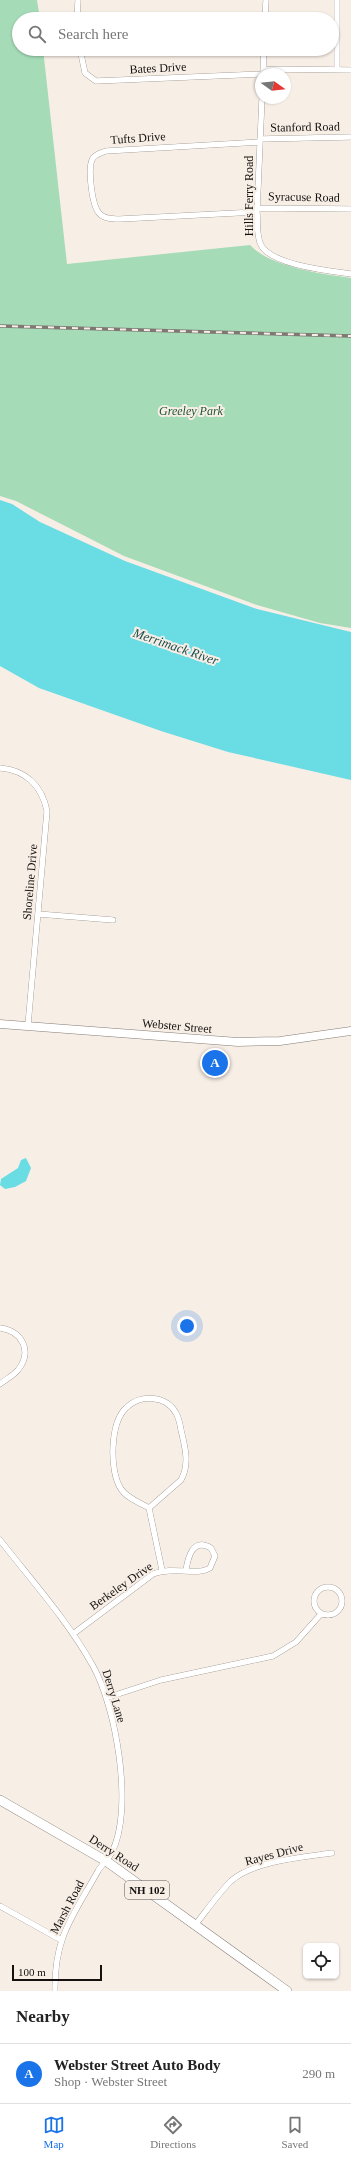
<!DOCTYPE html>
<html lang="en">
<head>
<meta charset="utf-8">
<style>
  body { margin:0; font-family:"Times New Roman",serif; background:#f6f6f6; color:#222 }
  .controls { position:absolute; right:12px; bottom:12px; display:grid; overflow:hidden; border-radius:6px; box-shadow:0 1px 3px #0004 }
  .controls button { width:36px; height:36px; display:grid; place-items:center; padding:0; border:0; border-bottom:1px solid #e0e0e0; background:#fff; color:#222; font:20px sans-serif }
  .compass { position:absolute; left:255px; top:68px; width:36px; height:36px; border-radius:50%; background:#fff; box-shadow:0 1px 3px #0004; rotate:105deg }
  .scale { position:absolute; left:12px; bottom:10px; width:90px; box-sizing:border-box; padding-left:4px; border:2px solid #14110f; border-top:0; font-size:11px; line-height:14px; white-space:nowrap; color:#14110f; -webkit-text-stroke:3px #f7eee6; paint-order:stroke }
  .you { position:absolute; left:187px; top:1326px; width:14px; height:14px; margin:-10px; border:3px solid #fff; border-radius:50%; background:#1a73e8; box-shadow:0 0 0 6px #1a73e833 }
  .badge { display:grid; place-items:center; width:26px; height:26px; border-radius:50%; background:#1a73e8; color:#fff; font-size:13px; font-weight:700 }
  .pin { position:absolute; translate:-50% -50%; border:2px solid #fff; box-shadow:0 1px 4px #0006 }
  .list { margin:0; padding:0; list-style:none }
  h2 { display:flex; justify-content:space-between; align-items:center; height:52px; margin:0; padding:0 16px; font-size:17px }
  h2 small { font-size:13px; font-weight:400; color:#767676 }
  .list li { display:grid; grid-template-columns:26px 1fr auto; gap:12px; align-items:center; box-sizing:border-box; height:60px; padding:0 16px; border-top:1px solid #e0e0e0 }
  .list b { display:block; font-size:15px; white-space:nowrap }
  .list p { margin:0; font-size:13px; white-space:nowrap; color:#767676 }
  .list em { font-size:13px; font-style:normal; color:#767676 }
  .icon { flex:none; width:22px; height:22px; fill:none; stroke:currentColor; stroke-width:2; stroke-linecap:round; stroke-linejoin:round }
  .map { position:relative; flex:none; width:351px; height:1991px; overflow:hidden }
  .search { position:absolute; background:#fff; box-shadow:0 1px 3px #0004; left:12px; right:12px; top:12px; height:44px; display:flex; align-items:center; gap:10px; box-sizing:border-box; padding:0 14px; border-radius:22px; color:#767676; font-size:15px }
  .sheet { height:112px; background:#fff }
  nav { display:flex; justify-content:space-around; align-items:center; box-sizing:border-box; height:56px; border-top:1px solid #e0e0e0; background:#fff; font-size:11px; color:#767676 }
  nav a { display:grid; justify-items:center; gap:2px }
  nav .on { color:#1a73e8 }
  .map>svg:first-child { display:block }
  .green { fill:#a5dbb7 }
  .water { fill:#6adce4 }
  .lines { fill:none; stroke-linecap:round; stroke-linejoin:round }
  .minor-casing { stroke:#847c75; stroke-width:6 }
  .secondary-casing { stroke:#847c75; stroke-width:9 }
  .primary-casing { stroke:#847c75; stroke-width:10 }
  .minor { stroke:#fff; stroke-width:5.5 }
  .secondary { stroke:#fff; stroke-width:8 }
  .primary { stroke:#fff; stroke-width:9 }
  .rail-casing { stroke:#7e7874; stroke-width:3.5 }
  .rail { stroke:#f7eee6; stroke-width:2; stroke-dasharray:6; stroke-linecap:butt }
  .labels { text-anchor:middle; stroke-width:4; stroke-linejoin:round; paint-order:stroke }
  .shield { fill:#f7eee6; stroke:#585350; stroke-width:1 }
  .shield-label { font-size:11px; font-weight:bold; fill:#14110f }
  .street-label { font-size:12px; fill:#14110f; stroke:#f7eee6 }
  .park-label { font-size:12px; font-style:italic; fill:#1c5434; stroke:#f7eee6 }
  .water-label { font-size:13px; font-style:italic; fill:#194c4f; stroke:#f7eee6 }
</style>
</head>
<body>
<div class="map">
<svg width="351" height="1991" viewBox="0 0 351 1991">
  <rect width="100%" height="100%" fill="#f7eee6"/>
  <!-- green -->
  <path class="green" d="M0,0H37L40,19H19V49H43L67,264L250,245C270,267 322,274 351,278V628L320,623L257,605L124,556L16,501L0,496Z"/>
  <!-- water -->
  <path class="water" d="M0,500L12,504L40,522L125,561L257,609L351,632V780L228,752L161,731L39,688L0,666Z
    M26,1158L31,1168L26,1181L15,1187L5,1189L0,1185L1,1179L18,1168L21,1160Z"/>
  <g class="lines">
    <defs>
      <path id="minor" d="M337,0V70
        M77,19L78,0
        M265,19L266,0
        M80,49L85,73L96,81L261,74
        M263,69L351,70
        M263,71L264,49
        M262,98L257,212C258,222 256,235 261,245C271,265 330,271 351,274
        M260,139L351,137
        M258,208L351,209
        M257,212L120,219C113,219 104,219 99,213C92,205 87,167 93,158C96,154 101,153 106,151L260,142
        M0,768C26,770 42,786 47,811L28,1025
        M38,914L113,920
        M0,1328C22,1331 33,1351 18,1370C13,1376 6,1379 0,1384
        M149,1508C140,1503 127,1498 121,1489C109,1471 110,1423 126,1408C140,1394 166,1395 176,1413C179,1418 180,1424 181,1430C185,1447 190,1464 181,1480L149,1508L162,1570
        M0,1540C32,1581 68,1621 93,1666C116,1707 134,1809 112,1852C109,1859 102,1864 98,1871C73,1916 54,1937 55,1991
        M314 1601a14 14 0 1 1 28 0a14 14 0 1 1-28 0Z
        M73,1634L153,1574C172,1566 197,1576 210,1568L215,1556L211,1548C193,1537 188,1557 186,1570
        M106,1698L161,1680L273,1656L296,1642L321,1614
        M0,1906L61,1940
        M196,1924C207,1910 218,1894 231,1881C253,1861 304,1857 332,1853"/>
      <path id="secondary" d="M0,1024L238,1042L280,1041L351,1031"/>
      <path id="primary" d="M0,1800L106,1861L287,1991"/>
    </defs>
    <!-- minor casing -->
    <use href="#minor" class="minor-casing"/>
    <!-- secondary casing -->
    <use href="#secondary" class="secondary-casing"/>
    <!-- primary casing -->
    <use href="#primary" class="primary-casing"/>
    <!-- minor -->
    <use href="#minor" class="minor"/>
    <!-- secondary -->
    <use href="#secondary" class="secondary"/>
    <!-- primary -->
    <use href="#primary" class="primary"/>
    <defs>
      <path id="rail" d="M0,326L351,336"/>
    </defs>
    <!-- rail casing -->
    <use href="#rail" class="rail-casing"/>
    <!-- rail -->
    <use href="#rail" class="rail"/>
  </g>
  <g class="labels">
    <!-- shield labels -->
    <rect class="shield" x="125" y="1881" width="44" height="18" rx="3"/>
    <g class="shield-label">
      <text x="147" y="1894">NH 102</text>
    </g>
    <!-- street labels -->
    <g class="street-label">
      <text transform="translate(158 68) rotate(-3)" y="4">Bates Drive</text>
      <text transform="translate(305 127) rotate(-1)" y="4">Stanford Road</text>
      <text transform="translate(138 138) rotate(-4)" y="4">Tufts Drive</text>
      <text transform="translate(249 196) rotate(-90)" y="4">Hills Ferry Road</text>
      <text transform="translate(304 197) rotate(1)" y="4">Syracuse Road</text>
      <text transform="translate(30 882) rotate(-85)" y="4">Shoreline Drive</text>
      <text transform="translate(177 1026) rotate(5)" y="4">Webster Street</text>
      <text transform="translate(121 1586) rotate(-35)" y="4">Berkeley Drive</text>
      <text transform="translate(114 1696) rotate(73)" y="4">Derry Lane</text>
      <text transform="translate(114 1853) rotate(33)" y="4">Derry Road</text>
      <text transform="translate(274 1854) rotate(-15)" y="4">Rayes Drive</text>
      <text transform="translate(67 1907) rotate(-62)" y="4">Marsh Road</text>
    </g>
    <!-- park labels -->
    <g class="park-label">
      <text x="191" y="415">Greeley Park</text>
    </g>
    <!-- water labels -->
    <g class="water-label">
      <text transform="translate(176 646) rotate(19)" y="5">Merrimack River</text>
    </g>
  </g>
</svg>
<div class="controls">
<button><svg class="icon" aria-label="locate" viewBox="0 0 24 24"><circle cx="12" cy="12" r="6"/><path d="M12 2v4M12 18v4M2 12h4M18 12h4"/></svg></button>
</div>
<svg class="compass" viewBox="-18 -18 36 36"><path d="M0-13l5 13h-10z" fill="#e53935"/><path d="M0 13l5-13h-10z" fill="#767676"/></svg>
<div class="scale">100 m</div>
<div class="you"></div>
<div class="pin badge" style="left:215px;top:1063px">A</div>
<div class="search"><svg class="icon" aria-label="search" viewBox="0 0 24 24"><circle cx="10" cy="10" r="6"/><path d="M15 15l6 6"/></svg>Search here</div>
</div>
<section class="sheet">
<h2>Nearby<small></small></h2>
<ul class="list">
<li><span class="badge">A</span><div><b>Webster Street Auto Body</b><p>Shop · Webster Street</p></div><em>290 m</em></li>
</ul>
</section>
<nav>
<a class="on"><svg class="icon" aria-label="map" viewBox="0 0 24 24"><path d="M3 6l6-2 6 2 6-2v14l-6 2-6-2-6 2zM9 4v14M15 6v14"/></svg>Map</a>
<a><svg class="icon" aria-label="directions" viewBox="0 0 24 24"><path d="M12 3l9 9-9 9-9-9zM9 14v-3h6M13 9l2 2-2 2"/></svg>Directions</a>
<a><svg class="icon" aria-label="saved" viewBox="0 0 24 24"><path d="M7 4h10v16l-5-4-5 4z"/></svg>Saved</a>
</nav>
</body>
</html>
